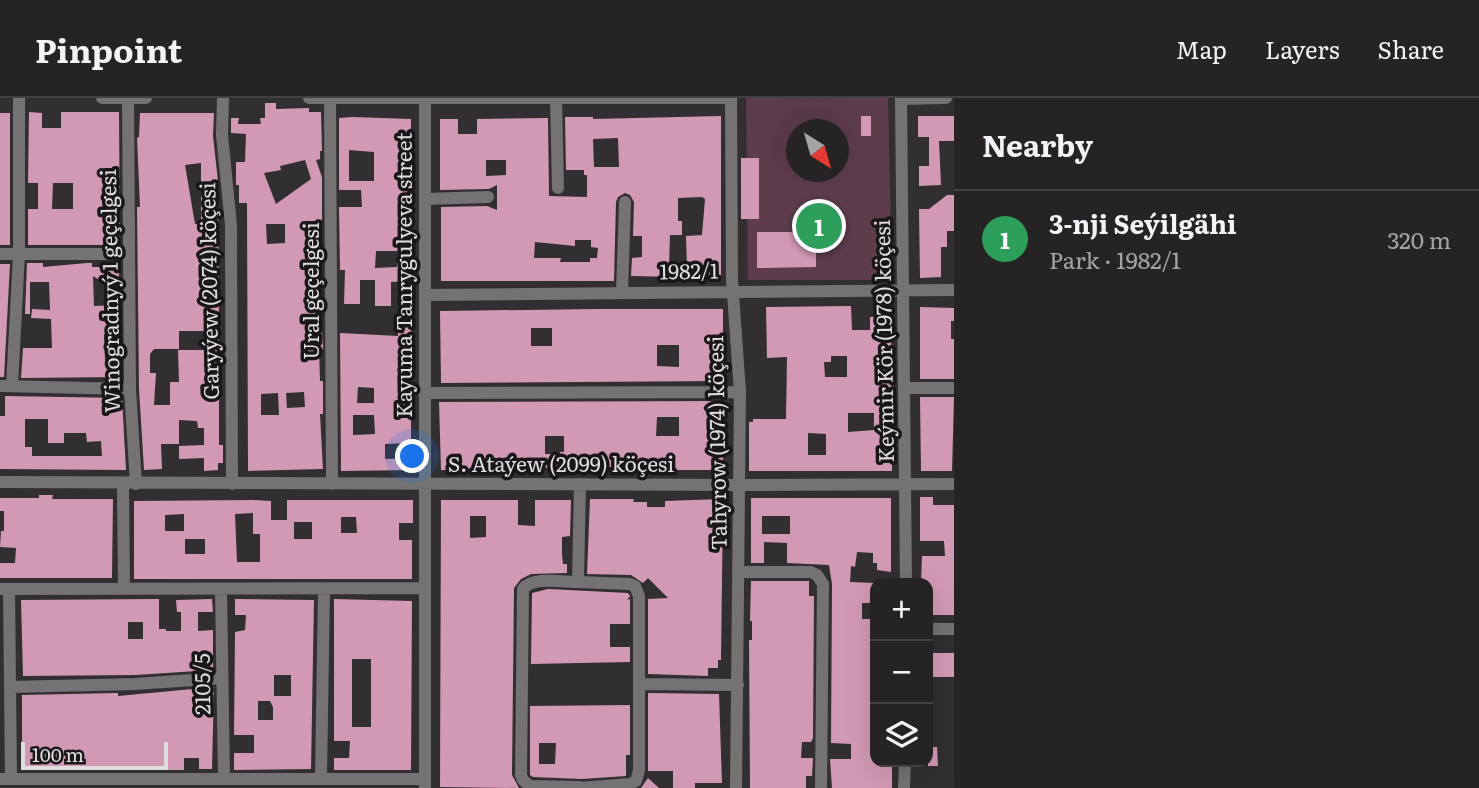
<!DOCTYPE html>
<html lang="en">
<head>
<meta charset="utf-8">
<style>
  body { margin:0; font-family:Literata,serif; background:#2e2b2c; color:#f1f3f6 }
  .controls { position:absolute; right:21px; bottom:21px; display:grid; overflow:hidden; border-radius:14px; box-shadow:0 7px 28px #0002 }
  .controls button { width:63px; height:63px; display:grid; place-items:center; padding:0; border:0; border-bottom:2px solid #424041; background:#262324; color:#f1f3f6; font:35px sans-serif }
  .compass { position:absolute; left:786px; top:21px; width:63px; height:63px; border-radius:50%; background:#262324; box-shadow:0 7px 28px #0002; rotate:143deg }
  .scale { position:absolute; left:21px; bottom:18px; width:147px; box-sizing:border-box; padding-left:7px; border:4px solid #dfdddd; border-top:0; font-size:19px; line-height:24px; white-space:nowrap; color:#dfdddd; -webkit-text-stroke:5px #191718; paint-order:stroke }
  .you { position:absolute; left:413px; top:359px; width:24px; height:24px; margin:-18px; border:5px solid #fff; border-radius:50%; background:#1a73e8; box-shadow:0 0 0 10px #1a73e833 }
  .badge { display:grid; place-items:center; width:46px; height:46px; border-radius:50%; background:#bca0f2; color:#fff; font-size:23px; font-weight:700 }
  .pin { position:absolute; translate:-50% -50%; border:4px solid #fff; box-shadow:0 2px 7px #0006 }
  .list { margin:0; padding:0; list-style:none }
  h2 { display:flex; justify-content:space-between; align-items:center; height:91px; margin:0; padding:0 28px; font-size:30px }
  h2 small { font-size:23px; font-weight:400; color:#a4a4a6 }
  .list li { display:grid; grid-template-columns:46px 1fr auto; gap:21px; align-items:center; box-sizing:border-box; height:98px; padding:0 28px; border-top:2px solid #424041 }
  .list b { display:block; font-size:26px; white-space:nowrap }
  .list p { margin:0; font-size:23px; white-space:nowrap; color:#a4a4a6 }
  .list em { font-size:23px; font-style:normal; color:#a4a4a6 }
  .icon { flex:none; width:38px; height:38px; fill:none; stroke:currentColor; stroke-width:2; stroke-linecap:round; stroke-linejoin:round }
  .map { position:relative; flex:none; width:954px; height:690px; overflow:hidden }
  header { display:flex; align-items:center; gap:42px; box-sizing:border-box; height:98px; padding:0 35px; background:#262324; border-bottom:2px solid #424041 }
  header strong { font-size:33px }
  nav { display:flex; gap:38px; margin-inline-start:auto; font-size:24px }
  main { display:flex }
  aside { flex:1; background:#262324 }
  .map>svg:first-child { display:block }
  .green { fill:#5d3c4c; fill-rule:evenodd }
  .building { fill:#d299b4; fill-rule:evenodd }
  .lines { fill:none; stroke-linecap:round; stroke-linejoin:round }
  .minor { stroke:#747273; stroke-width:12 }
  .labels { text-anchor:middle; stroke-width:7; stroke-linejoin:round; paint-order:stroke }
  .street-label { font-size:21px; fill:#dfdddd; stroke:#191718 }
</style>
</head>
<body>
<header>
<strong>Pinpoint</strong>
<nav><a>Map</a><a>Layers</a><a>Share</a></nav>
</header>
<main>
<div class="map">
<svg width="954" height="690" viewBox="0 0 954 690">
  <rect width="100%" height="100%" fill="#322f30"/>
  <!-- green -->
  <path class="green" d="M746,0H888L892,182H748ZM796,32H838V74H796Z"/>
  <!-- building -->
  <path class="building" d="M265,5H276V11L309,10V14H321L322,53H320V61L316,62L322,79V152H316L314,180L316,215H320L323,243V251H319L320,283H323V316H320L323,371L248,373L247,105H239V87H236V64H245L246,36L231,35V20H239L238,26H261L260,20H265ZM305,62L311,81L276,106L264,75L281,72L280,68ZM266,126H285V145L267,146ZM304,294L305,309L287,310L286,295ZM278,295L279,317H261V296Z
    M29,14L42,15V30H61V14H119L120,147H28V111H38V85H28ZM53,85H73V111H52Z
    M0,15H10V147H0Z
    M140,15H214L213,38L218,83L219,217H206V233H179V251H154L150,256V275H156L154,307H170V284H179L178,252H204V239H219V347H223V365H218V372L204,373V360L179,361V348L204,347V330H198L197,323L179,322V346H161L162,371L144,372L139,291L137,109H140L137,40L139,39ZM201,65V125L195,126L185,67Z
    M721,18V179H698V170H687L686,138L702,137L705,101L702,99L678,100V123H682V137H670L669,168H678V179L631,178L632,160L642,159V138H633L634,104L630,97L625,95L618,99L616,104L614,183H441V109L487,108L497,112V87L489,91L440,92V21H458V36H477V21L548,20L549,98L587,99V77H584V72H566L565,19H593V21ZM618,40L619,69H594L593,41ZM486,62H506V77L486,78ZM575,142H591V149L598,150L597,160H590V164H560L561,160H534L535,144L575,148Z
    M861,18H871V38H861Z
    M918,18H954V43H939L941,87L919,88V68H929V39H918Z
    M352,19L411,21L412,181L411,183L391,184V208H375V182H360V206H344L345,172H340L339,109H362L361,92H339V20ZM349,52L374,54V83H349ZM376,153H398L397,169L375,170Z
    M741,60H759V121H741Z
    M947,97H954V133H947V149H941V179L920,180L919,111H929Z
    M757,134H816V169L757,170Z
    M27,165H43V169L87,165H92V169H119V185H104L93,178L94,208L121,207V235L104,236L105,262H121V279L21,280L23,250H52L51,221L31,220L32,211L50,212L49,184H30V216H25Z
    M0,166H10L4,279H0Z
    M411,201V345L385,346V361L411,360V372L341,373L340,235L398,238L399,202ZM358,289L374,290V305H357ZM353,317H374L375,336L353,337Z
    M851,208L852,232H870V219H875L874,208H891L892,373H749V324H753V321H786L787,259L767,260L766,209ZM831,258H847V279H825L824,264H831ZM848,315H874V332L848,334ZM808,335L826,336V357H808Z
    M920,209L954,210V223H951V241H954V281H920Z
    M596,211H723V283L441,285L440,213ZM531,230H552V248H531ZM657,247H679V269L657,268Z
    M5,298L122,300L126,372L0,371V318H5ZM25,321H48V345H64V335H86L87,344L101,343L102,358H32V349H25Z
    M920,299H954L952,373H921Z
    M723,303V372H656V369H606V372L530,369V372H441L439,304ZM657,319H679V338H656ZM545,338H564V354H560V356H545Z
    M39,397H53L52,401H113L112,480H0V465H15L16,450L0,449L1,433H4V413H0V400H39Z
    M920,399H933V407H954V517H928V485H921L922,458H945L944,443H920Z
    M751,400H891V474L877,472V465H873V455L857,454L855,469L851,468L850,484L875,485V505H862V521H875V664H892V690H832L830,661H851V646L831,645L832,486L829,467L787,465V445L764,444V465H751ZM762,418H790V436H762Z
    M590,401H634L633,404H647V409H665V403L723,401L721,562H718V570H708V578L648,576V501L668,500L648,480L643,485L631,477L587,476Z
    M253,402L271,403V422H287V402H413V425H399V442H412V481H134V403ZM253,415V436H260V464H237L235,416ZM184,416V433H165V417ZM341,419H356L357,435H341ZM294,424H312V441H294ZM185,441H205V456H185Z
    M441,402H518V427L535,428V402H571L570,438L562,439V456L563,466H567V475L531,476L521,481L514,490L512,677L519,690L440,689ZM470,418H486V439L470,440Z
    M751,483H809V498H814L813,640L811,644H802L801,660H813L812,678H806V690H750L749,542H752V523H750Z
    M548,491L628,495L630,498L627,502L630,501V526H610V549H630V564L531,566L532,495Z
    M159,501V531H166V533H181V514H177L176,502L212,501L213,514H198V533L213,532V572L135,577L23,578L21,502ZM128,524H143V541H128Z
    M235,501L314,502L311,671L234,672V655H254V637H234L235,534L245,532L246,517H235ZM274,577H291V598H274ZM258,603H270L273,609V622H258Z
    M334,501L412,503L411,672H334V660H349L350,643H334ZM352,561H371V629H352Z
    M928,555H954V579H928Z
    M214,589L212,671H199V660H184V672H22V597L118,595V598Z
    M648,595L719,596L722,685H695V690H673V673H648Z
    M630,607V657H626V678L582,681L533,679L530,677V608ZM539,645H556L555,666H539Z
    M928,649H937L938,668H928Z
    M648,680L659,690H641Z"/>
  <g class="lines">
    <!-- minor -->
    <path class="minor" d="M102,0H146
      M128,0L130,291L136,386
      M223,0L222,37L231,127L232,386
      M309,0H731
      M330,0L332,386
      M556,0L558,90
      M731,0L732,182L740,294L736,690
      M901,0L906,485
      M901,1L946,0
      M425,101L488,99
      M0,156H129
      M622,194L625,104
      M425,197L954,192
      M0,288L130,291
      M12,288L19,156V0
      M905,290H954
      M424,295L740,294
      M0,384L739,387L954,386
      M123,386L124,491
      M738,474H811L817,477L823,486L821,690
      M578,484C563,484 532,478 523,491L521,677L523,682L530,688L579,689
      M0,491L425,490
      M9,491L11,681
      M221,491L224,681
      M928,531H954
      M639,586L738,587
      M10,589L135,586L222,580
      M321,680L324,491
      M0,681H424
      M425,690V0
      M579,690L630,686L636,683L639,672V498L635,488L630,486L578,484L580,386
      M904,690L905,664"/>
  </g>
  <g class="labels">
    <!-- street labels -->
    <g class="street-label">
      <text transform="translate(689 174) rotate(-1)" y="7">1982/1</text>
      <text transform="translate(405 177) rotate(-90)" y="7">Kayuma Tanrygulyeva street</text>
      <text transform="translate(111 193) rotate(-91)" y="7">Winogradnyý 1 geçelgesi</text>
      <text transform="translate(210 193) rotate(-91)" y="7">Garyýew (2074) köçesi</text>
      <text transform="translate(312 193) rotate(-90)" y="7">Ural geçelgesi</text>
      <text transform="translate(885 243) rotate(-91)" y="7">Keýmir Kör (1978) köçesi</text>
      <text transform="translate(718 345) rotate(-91)" y="7">Tahyrow (1974) köçesi</text>
      <text x="561" y="374">S. Ataýew (2099) köçesi</text>
      <text transform="translate(203 586) rotate(-91)" y="7">2105/5</text>
    </g>
  </g>
</svg>
<div class="controls">
<button>+</button>
<button>−</button>
<button><svg class="icon" aria-label="layers" viewBox="0 0 24 24"><path d="M12 4l9 5-9 5-9-5zM3 14l9 5 9-5"/></svg></button>
</div>
<svg class="compass" viewBox="-18 -18 36 36"><path d="M0-13l5 13h-10z" fill="#e53935"/><path d="M0 13l5-13h-10z" fill="#a4a4a6"/></svg>
<div class="scale">100 m</div>
<div class="you"></div>
<div class="pin badge" style="left:819px;top:128px;background:#2e9e5b">1</div>
</div>
<aside>
<h2>Nearby<small></small></h2>
<ul class="list">
<li><span class="badge" style="background:#2e9e5b">1</span><div><b>3-nji Seýilgähi</b><p>Park · 1982/1</p></div><em>320 m</em></li>
</ul>
</aside>
</main>
</body>
</html>
